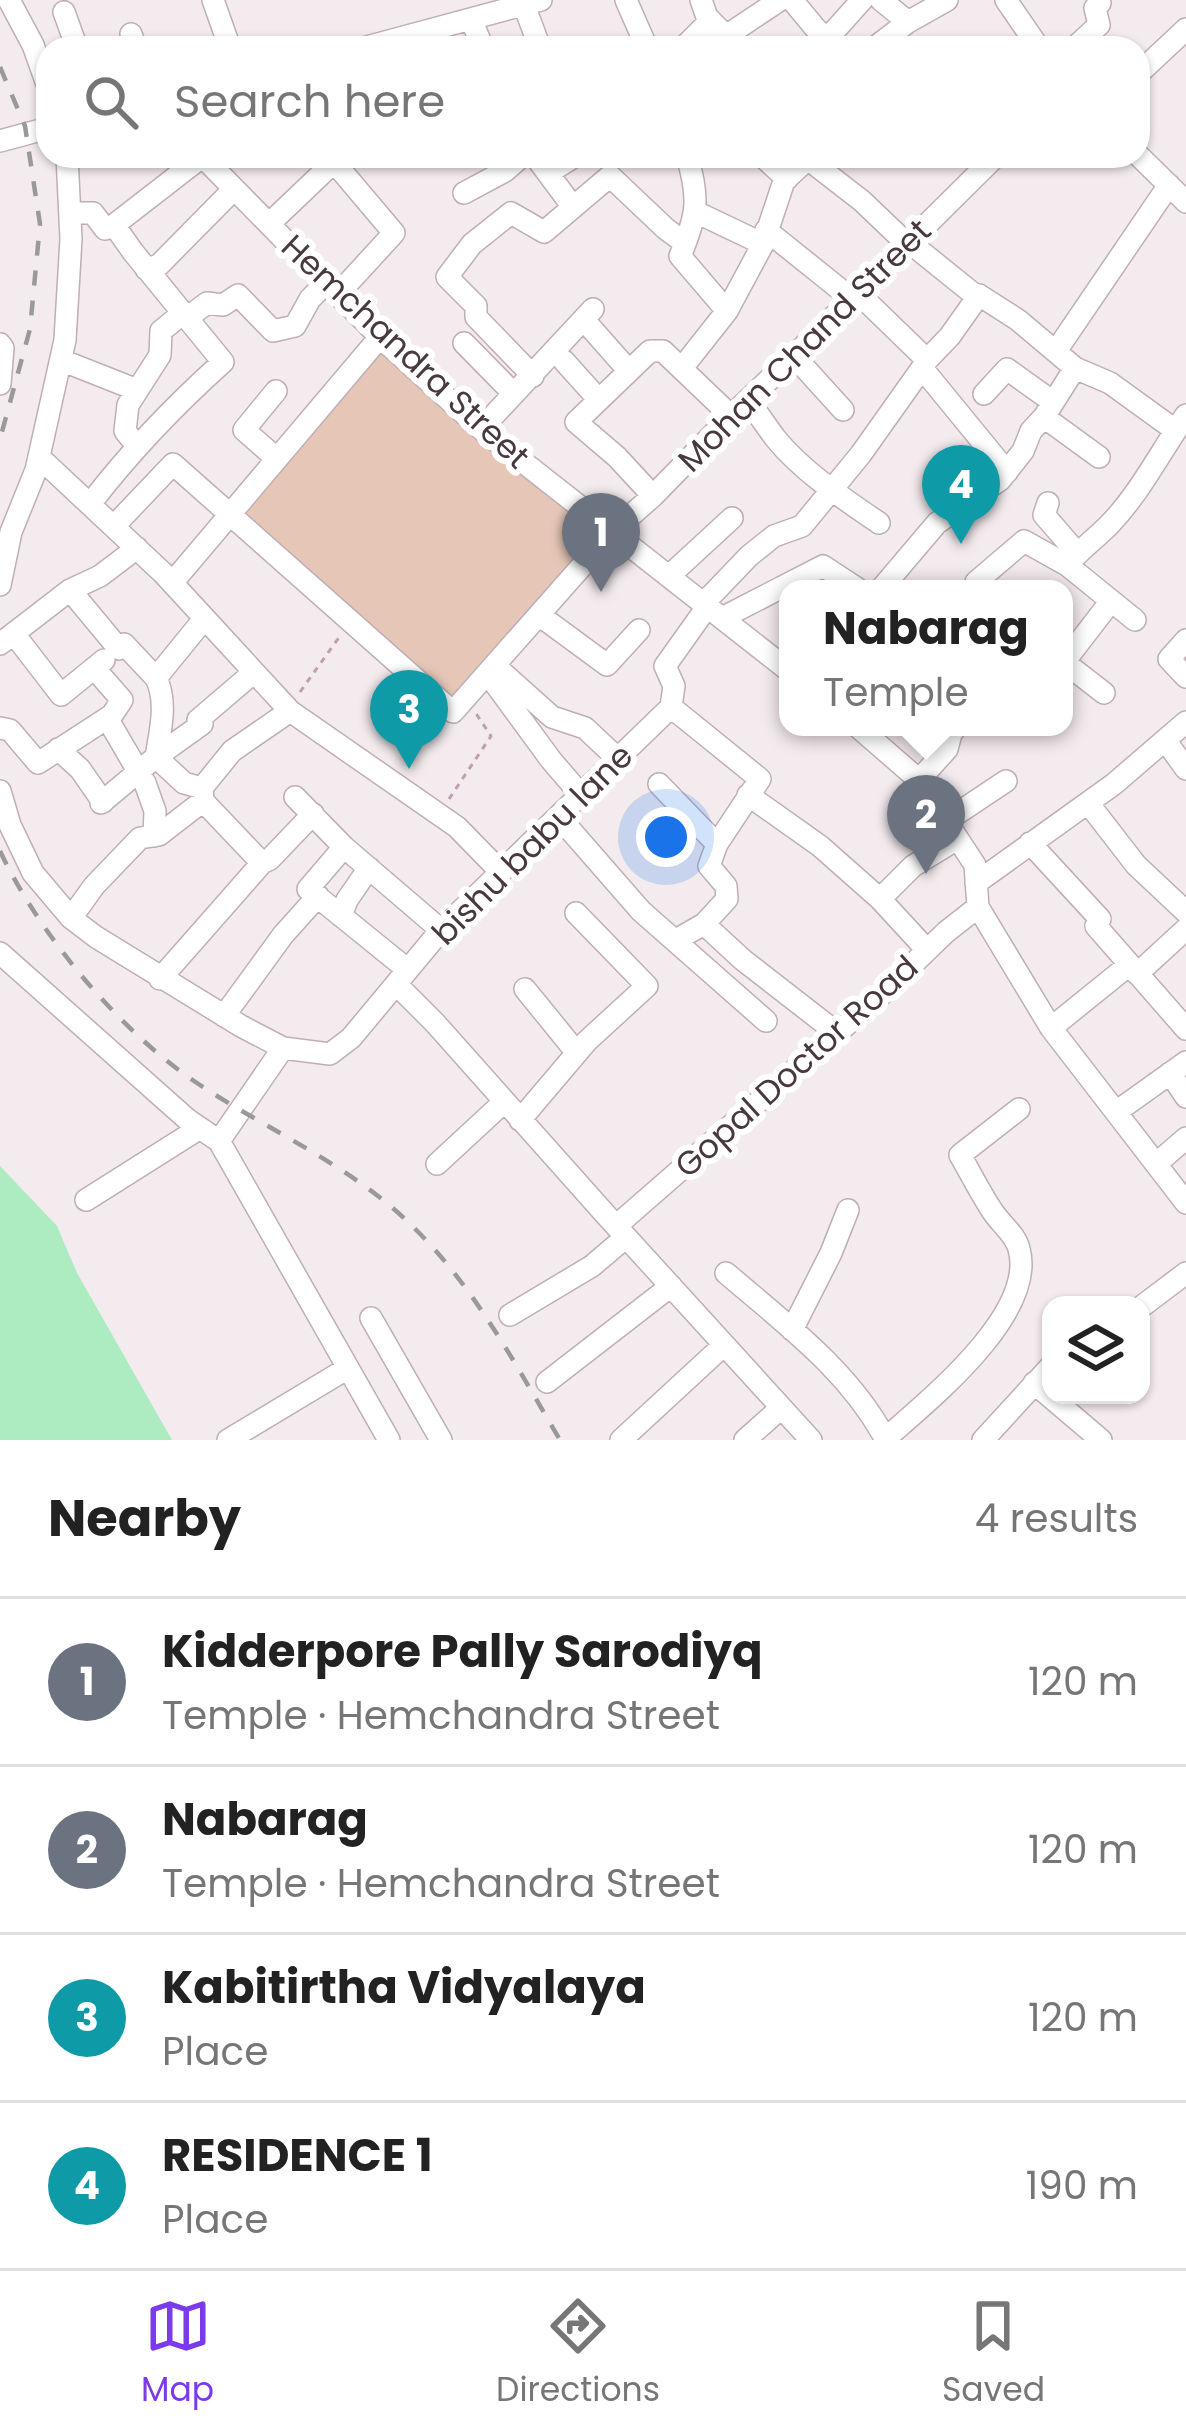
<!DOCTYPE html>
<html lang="en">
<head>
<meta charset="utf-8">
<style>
  body { margin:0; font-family:Poppins,sans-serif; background:#f2f2f2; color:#222 }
  .controls { position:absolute; right:36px; bottom:36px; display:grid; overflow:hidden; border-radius:24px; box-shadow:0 3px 9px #0004 }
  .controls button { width:108px; height:108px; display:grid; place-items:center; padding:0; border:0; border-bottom:3px solid #e0e0e0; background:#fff; color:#222; font:60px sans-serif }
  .you { position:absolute; left:666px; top:837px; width:42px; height:42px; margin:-30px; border:9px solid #fff; border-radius:50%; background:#1a73e8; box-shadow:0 0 0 18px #1a73e833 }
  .badge { display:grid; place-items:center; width:78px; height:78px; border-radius:50%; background:#7c3aed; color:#fff; font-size:39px; font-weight:700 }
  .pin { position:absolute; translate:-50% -99px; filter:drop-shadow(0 3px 6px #0008) }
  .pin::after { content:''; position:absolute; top:63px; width:42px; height:36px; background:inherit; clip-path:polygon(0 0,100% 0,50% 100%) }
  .popup { position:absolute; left:779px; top:580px; width:294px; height:156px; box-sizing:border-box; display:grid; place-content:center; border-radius:24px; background:#fff; filter:drop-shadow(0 3px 9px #0005); font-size:39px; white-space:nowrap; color:#767676 }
  .popup b { font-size:45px; color:#222 }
  .popup::after { content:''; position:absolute; left:50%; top:100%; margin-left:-24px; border:24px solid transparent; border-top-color:#fff }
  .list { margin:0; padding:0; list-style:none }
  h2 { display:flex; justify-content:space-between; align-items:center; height:156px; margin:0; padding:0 48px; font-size:51px }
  h2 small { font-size:39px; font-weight:400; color:#767676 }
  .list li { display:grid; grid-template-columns:78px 1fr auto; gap:36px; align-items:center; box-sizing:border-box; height:168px; padding:0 48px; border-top:3px solid #e0e0e0 }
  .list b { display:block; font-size:45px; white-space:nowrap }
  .list p { margin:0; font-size:39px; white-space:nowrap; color:#767676 }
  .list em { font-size:39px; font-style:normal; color:#767676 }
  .icon { flex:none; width:66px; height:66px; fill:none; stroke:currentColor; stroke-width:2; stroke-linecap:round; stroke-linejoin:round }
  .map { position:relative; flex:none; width:1186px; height:1440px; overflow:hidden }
  .search { position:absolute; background:#fff; box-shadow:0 3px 9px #0004; left:36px; right:36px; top:36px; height:132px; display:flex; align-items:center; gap:30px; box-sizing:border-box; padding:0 42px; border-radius:36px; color:#767676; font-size:45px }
  .sheet { height:828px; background:#fff }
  nav { display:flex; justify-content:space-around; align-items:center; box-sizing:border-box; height:168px; border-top:3px solid #e0e0e0; background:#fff; font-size:33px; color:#767676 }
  nav a { display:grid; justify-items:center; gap:6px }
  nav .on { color:#7c3aed }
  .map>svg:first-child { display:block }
  .green { fill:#e6c7b7 }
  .water { fill:#acecc0 }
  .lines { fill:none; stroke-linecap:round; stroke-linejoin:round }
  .minor-casing { stroke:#bfaeb6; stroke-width:24 }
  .path { stroke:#c0a0af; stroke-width:3; stroke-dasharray:6 6; stroke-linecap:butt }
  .minor { stroke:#fff; stroke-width:21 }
  .rail { stroke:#999; stroke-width:4.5; stroke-dasharray:15 15; stroke-linecap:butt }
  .labels { text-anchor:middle; stroke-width:12; stroke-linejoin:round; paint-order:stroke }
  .street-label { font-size:33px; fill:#483940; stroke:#fff }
</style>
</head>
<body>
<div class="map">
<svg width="1186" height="1440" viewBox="0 0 1186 1440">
  <rect width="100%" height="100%" fill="#f4ebef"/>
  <!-- green -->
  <path class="green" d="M381,347L602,530L451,699L237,512Z"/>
  <!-- water -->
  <path class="water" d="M0,1166L57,1226L77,1273L172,1440H0Z"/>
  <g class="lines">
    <defs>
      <path id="minor" d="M9,0L33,45L48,87
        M213,0L230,48
        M626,0L647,48
        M701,0L707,17L726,36L780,0
        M792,0L816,29L828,39
        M881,0L908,22
        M1006,0L1039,48
        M524,5L540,48
        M64,12L77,48
        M471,19L483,48
        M131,34L136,48
        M363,48L541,0
        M683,48L710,21
        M819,48L862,0
        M874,48L908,22L947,0
        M1074,48L1099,25L1095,8L1100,3L1098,0
        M1138,74L1186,29
        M0,141L48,128
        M1138,155L1186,202
        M202,156L380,337L481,429L788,670
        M535,156L573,207
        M762,156L787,179
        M804,156L862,201L907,244
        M548,173L575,156
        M464,193L505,171L522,156
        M696,212L763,244L784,181L811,156
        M70,213H93L105,229L114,225
        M269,224L334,162L394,233L339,293
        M766,230L852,299
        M909,242L976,296L979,295L950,336L927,360
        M146,269L159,265L234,189
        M858,293L927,360L922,368L1007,472
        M727,311L763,244
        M187,318L207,303L223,305L238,295L273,331L295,326L310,299L327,282
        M584,320L629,371
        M464,343L514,394
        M0,344L3,348L0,384
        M1056,351L1169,185
        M794,356L843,410
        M61,360L137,390
        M564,361L599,400
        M682,368L727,311L680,256C697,216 700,199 687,156
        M1075,368L1110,383L1175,430
        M533,376L476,317V306L447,277L472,244L511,213L544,232L610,176L666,229L685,243
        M984,394L1007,369L1053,402
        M748,401C758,413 766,426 776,439C803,472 844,499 879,523
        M1044,417L1099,457
        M481,429L593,309
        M137,446L125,431L128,405L160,355L161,331L183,313
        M39,457L163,573L290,711L457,827L501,872
        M276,458L244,430L276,391
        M653,496L617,457L576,422L650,351H663L731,416
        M1048,503L1044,515L1077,553
        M90,504C130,452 174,406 223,362L133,252L114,225L203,156
        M114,526L173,464L453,712L612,532L653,496L731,416L794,356L996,156
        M1067,565C1080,550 1095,539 1109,525C1140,493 1161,451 1186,415
        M669,576L732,518
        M172,583L380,337
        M0,585L11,532L36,470L65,340L71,239L67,156
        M881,589L937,523L1000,480L1023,451L1031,431L1044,417L1075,368L1018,320L979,295
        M982,589L976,582L1024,541L1067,565L1135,620
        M70,590L119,649L124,644L156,678L204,619
        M703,604L749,556L774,536L802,526L861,454L922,368
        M539,615L607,665L639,630
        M722,618L823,566L858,589
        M14,634L61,695L104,660
        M1186,640L1169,659L1186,677
        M0,644L70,590L100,576L137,548
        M495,666L552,717L585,728L618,759
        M488,674L551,760L581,795
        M1104,693L1064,662L1111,601
        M671,707L760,779L717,844L709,866L726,886L727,899L704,924L676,940
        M671,707L674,686L665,666L707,607
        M107,718L145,783L155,811L154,836
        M858,727L919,780L975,865L978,907L1051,1028L1186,1203
        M0,728L10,730L38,763L112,715L122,700L94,668
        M1165,740L1186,769
        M58,749L80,769L103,802
        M919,780L947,749L951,734L956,727
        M659,784L717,844
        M202,788L184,783L156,757L202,724L198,720L253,673
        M0,791L10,825L33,873L71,918L96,937L241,1026L283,1048L330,1054L351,1038L441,930L671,707
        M748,795L820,846L880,899L927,950
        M295,797L344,847L308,889L408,970
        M101,803L156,757C160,732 168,702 156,678
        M1088,803L1136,865L1186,912
        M559,817L641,911L766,1021
        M946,821L1006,781
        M1030,843L1100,919L1096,926L1186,1029
        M344,847L441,930
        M262,863L270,859L313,814
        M976,883L1114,784L1186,722
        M880,899L913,866L957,839
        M341,916L347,900L369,868
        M71,918L94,886L140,838L159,835L203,801L202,788L232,751L290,711
        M704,924L743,960L837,1033
        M0,953L188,1120L219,1141
        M1137,974L1186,929
        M160,979L262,863L203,801
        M396,984L435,1023L606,1215L811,1440
        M525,989L577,1053
        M224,1016L283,935L318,896
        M1051,1028L1129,965
        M283,1048L219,1141L389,1440
        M1170,1073L1186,1097
        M1116,1112L1186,1062
        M520,1120L587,1041L647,986L576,913
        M437,1164L504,1102
        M1156,1164L1186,1138
        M86,1200L200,1128
        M616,1226L883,993L946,932L978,907
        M726,1273C784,1323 849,1370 886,1440
        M1141,1307L1186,1273
        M510,1315L592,1266L626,1237
        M371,1318L441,1440
        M792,1330L831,1253L848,1210
        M547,1382L671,1286
        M1034,1383L1101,1440
        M885,1439C929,1400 1037,1314 1019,1249C1016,1235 1001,1224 993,1212C981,1194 971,1174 960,1155L1019,1109
        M228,1440L348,1368
        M621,1440L724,1345
        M745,1440L781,1408
        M983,1440L1051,1366"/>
    </defs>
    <!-- minor casing -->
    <use href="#minor" class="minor-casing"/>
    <!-- path -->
    <path class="path" d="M300,692L340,636
      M449,799L491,736L475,712"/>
    <!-- minor -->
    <use href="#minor" class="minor"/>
    <!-- rail -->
    <path class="rail" d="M0,67L25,126L40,224L30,329L0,439
      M0,851C39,934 118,1029 194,1081C259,1125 335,1158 395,1210C468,1274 511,1357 560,1440"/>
  </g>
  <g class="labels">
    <!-- street labels -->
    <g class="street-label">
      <text transform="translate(804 345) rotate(-45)" y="12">Mohan Chand Street</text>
      <text transform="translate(406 351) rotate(43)" y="12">Hemchandra Street</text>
      <text transform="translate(532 844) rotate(-45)" y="12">bishu babu lane</text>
      <text transform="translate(796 1066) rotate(-42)" y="12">Gopal Doctor Road</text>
    </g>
  </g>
</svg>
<div class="controls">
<button><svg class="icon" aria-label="layers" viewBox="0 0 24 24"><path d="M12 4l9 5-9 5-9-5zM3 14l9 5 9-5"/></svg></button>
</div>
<div class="you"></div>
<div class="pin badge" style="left:601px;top:592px;background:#6b7280">1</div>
<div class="pin badge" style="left:926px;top:874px;background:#6b7280">2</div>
<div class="popup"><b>Nabarag</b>Temple</div>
<div class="pin badge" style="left:409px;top:769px;background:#0f9aa8">3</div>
<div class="pin badge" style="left:961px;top:544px;background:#0f9aa8">4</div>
<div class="search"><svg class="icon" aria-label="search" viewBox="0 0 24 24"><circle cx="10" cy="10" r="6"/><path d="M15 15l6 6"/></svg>Search here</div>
</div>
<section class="sheet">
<h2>Nearby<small>4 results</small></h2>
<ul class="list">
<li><span class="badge" style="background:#6b7280">1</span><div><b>Kidderpore Pally Sarodiyq</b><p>Temple · Hemchandra Street</p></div><em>120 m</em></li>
<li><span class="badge" style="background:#6b7280">2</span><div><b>Nabarag</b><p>Temple · Hemchandra Street</p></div><em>120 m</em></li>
<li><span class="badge" style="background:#0f9aa8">3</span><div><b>Kabitirtha Vidyalaya</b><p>Place</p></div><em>120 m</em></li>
<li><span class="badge" style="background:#0f9aa8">4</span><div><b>RESIDENCE 1</b><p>Place</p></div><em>190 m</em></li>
</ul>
</section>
<nav>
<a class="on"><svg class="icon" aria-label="map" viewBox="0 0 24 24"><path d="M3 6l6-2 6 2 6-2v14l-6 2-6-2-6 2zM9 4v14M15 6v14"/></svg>Map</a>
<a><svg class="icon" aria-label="directions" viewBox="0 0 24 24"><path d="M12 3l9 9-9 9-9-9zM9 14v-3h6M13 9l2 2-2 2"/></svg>Directions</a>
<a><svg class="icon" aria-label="saved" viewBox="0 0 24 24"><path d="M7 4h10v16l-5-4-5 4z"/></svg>Saved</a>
</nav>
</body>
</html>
